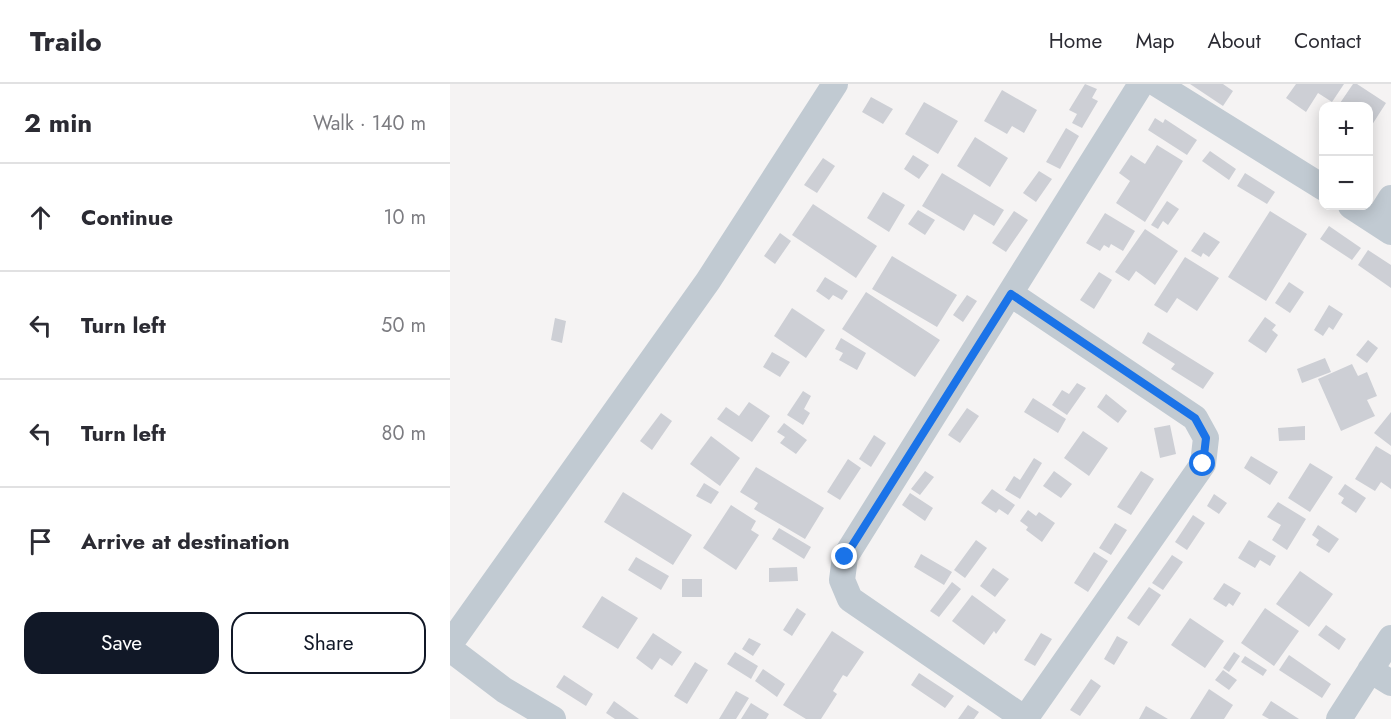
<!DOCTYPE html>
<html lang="en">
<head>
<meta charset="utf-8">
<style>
  body { margin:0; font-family:Jost,sans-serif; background:#f7f7f7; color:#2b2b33 }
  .controls { position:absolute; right:18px; top:18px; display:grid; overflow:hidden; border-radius:12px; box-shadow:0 3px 15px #0003 }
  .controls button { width:54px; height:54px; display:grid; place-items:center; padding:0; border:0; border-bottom:2px solid #e1e1e2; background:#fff; color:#2b2b33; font:30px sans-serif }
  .stop { position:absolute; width:18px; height:18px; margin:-14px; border:4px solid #1a73e8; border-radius:50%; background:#fff }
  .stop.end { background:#1a73e8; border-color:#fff; box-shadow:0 2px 6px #0008 }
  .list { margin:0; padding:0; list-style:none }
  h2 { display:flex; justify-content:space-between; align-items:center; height:78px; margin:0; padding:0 24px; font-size:26px }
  h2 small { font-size:20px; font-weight:400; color:#7c7c81 }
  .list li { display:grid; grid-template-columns:39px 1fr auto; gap:18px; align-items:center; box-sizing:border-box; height:108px; padding:0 24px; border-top:2px solid #e1e1e2 }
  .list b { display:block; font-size:22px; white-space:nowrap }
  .list em { font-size:20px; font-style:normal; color:#7c7c81 }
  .actions { display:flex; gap:12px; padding:18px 24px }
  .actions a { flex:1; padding:14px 0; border:2px solid #111827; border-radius:18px; text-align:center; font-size:21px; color:#111827 }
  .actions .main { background:#111827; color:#fff }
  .icon { flex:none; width:33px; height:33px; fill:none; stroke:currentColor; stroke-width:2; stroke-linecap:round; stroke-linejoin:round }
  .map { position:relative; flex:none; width:941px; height:635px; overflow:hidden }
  header { display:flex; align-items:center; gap:36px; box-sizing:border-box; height:84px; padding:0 30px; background:#fff; border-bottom:2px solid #e1e1e2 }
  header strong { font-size:28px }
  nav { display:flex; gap:33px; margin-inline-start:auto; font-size:21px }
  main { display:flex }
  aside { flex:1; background:#fff }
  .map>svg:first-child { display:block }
  .building { fill:#cdcfd5 }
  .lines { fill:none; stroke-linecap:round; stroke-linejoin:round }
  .minor { stroke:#c1cad2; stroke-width:26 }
  .route { stroke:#1a73e8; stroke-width:8 }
</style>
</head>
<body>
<header>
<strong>Trailo</strong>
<nav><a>Home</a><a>Map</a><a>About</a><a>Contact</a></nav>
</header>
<main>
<aside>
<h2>2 min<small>Walk · 140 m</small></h2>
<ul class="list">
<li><svg class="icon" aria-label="ahead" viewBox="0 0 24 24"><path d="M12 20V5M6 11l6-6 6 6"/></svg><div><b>Continue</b></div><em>10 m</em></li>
<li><svg class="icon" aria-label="left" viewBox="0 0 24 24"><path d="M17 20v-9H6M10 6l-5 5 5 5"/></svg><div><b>Turn left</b></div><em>50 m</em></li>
<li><svg class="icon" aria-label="left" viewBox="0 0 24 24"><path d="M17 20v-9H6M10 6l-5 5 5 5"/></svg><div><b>Turn left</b></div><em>80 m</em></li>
<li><svg class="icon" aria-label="arrive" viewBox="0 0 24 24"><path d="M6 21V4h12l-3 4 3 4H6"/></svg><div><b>Arrive at destination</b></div></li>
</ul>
<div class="actions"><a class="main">Save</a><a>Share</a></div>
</aside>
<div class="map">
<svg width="941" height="635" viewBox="0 0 941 635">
  <rect width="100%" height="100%" fill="#f5f3f3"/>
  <!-- building -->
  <path class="building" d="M635,0L647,5L642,14L648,17L632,44L622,39L627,30L619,26Z
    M740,0H773L783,7L773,22Z
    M846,0H894L882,18L868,9L856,28L836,14Z
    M903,0H907L936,19L920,44L918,22H888Z
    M552,6L587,26L574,49L562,42L557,50L534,37Z
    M421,13L443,25L433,40L412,28Z
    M474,18L508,37L488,70L455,50Z
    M705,34L713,39L715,35L747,56L737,71L698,46Z
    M616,44L629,52L610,85L596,78Z
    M525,53L558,74L540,103L507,82Z
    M707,61L733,77L695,138L666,119L680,97L669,89L681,71L695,80Z
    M760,67L786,85L779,96L752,77Z
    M463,71L479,81L469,95L454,85Z
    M373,74L385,82L367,109L354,101Z
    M589,87L602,95L586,118L573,109Z
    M492,89L554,126L544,142L524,130L514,147L472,122Z
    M795,89L825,108L817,120L787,102Z
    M433,108L455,121L439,148L417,134Z
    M717,117L729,125L718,141L713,137L708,145L701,141Z
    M363,120L427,162L406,194L342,151Z
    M468,126L485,136L475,151L458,140Z
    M564,127L578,136L556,168L542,159Z
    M820,127L857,150L816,217L778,193Z
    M655,129L685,147L673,167L661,160L659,164L654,161L650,167L636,159Z
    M879,142L911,164L902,176L870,155Z
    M695,145L728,167L705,201L686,187L679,197L665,188Z
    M754,148L770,158L759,173L753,169L751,173L741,167Z
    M330,149L341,157L325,180L314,172Z
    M918,166L941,181V204L908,181Z
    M442,172L507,211L487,243L422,205Z
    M735,173L769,194L747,227L727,214L717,229L704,221Z
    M649,188L662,196L644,225L630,216Z
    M375,193L398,207L392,216L383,211L379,216L366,207Z
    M839,198L854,208L840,229L825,219Z
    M416,208L490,256L465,293L392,245Z
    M517,211L527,217L513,238L503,231Z
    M879,221L893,230L883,246L879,243L873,252L864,246Z
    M342,224L375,246L356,274L324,252Z
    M815,233L826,241L822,246L828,251L816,269L798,257Z
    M105,234L116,237L112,259L101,256Z
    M698,248L764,289L753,305L721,285L725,280L692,259Z
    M391,254L416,269L407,286L389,276L393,269L385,265Z
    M918,256L928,264L917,279L906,271Z
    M322,268L340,278L330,293L313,283Z
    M875,274L881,288L852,299L847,285Z
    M902,280L908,292L917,288L927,312L917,316L925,332L891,347L868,295Z
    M627,299L636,304L617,331L602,321L612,306L619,310Z
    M353,307L361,312L354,325L360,329L353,341L337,331Z
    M656,310L677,327L668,339L647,323Z
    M583,314L616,335L608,349L574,328Z
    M299,318L320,332L302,358L267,335L276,323L289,332Z
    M517,324L529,332L510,359L498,351Z
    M941,328V362L924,349Z
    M211,329L222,337L202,366L190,357Z
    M334,339L357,356L346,370L330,359L335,353L327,348Z
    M720,341L726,370L710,374L704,344Z
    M855,342V356L829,357L828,344Z
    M633,347L658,364L639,392L614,374Z
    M424,351L436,359L421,383L409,375Z
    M261,352L290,374L270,402L240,380Z
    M926,362L941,371V405L931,398L925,407L905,395Z
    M801,372L828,388L820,401L794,384Z
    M584,374L592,379L570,415L555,406L564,392L570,396Z
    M398,375L411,384L390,416L377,408Z
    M860,379L883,393L860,428L838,414Z
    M306,383L374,424L355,455L304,425L308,419L290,408Z
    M475,387L484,393L470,411L461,405Z
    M604,387L622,400L611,414L593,402Z
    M691,387L704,395L681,431L667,423Z
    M254,399L269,408L261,420L246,412Z
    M895,400L916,414L906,429L891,419L894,414L888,410Z
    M542,405L565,421L558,431L549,425L546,429L531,419Z
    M173,408L242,451L223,481L154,438Z
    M460,409L483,424L475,437L452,421Z
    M764,410L777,419L769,430L757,422Z
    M828,418L856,435L837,466L822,456L831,441L817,433Z
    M281,421L306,437L301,446L309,451L286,486L253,464Z
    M578,426L586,432L589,428L605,439L592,458L576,446L578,443L570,437Z
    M743,431L755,439L737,466L725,458Z
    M665,439L677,446L661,471L649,464Z
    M868,441L889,455L879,469L866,461L869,456L862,451Z
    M329,444L361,463L354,475L322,455Z
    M526,456L537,464L515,494L504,486Z
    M799,456L826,472L820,482L810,476L805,484L788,474Z
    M644,468L658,477L638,508L624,499Z
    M471,470L502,488L494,501L464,483Z
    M722,471L733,478L713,506L702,499Z
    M186,473L219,492L211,506L178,486Z
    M347,483L348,497L319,498V484Z
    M543,484L559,495L545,513L530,502Z
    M850,487L883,510L859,543L826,520Z
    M232,495H252V513H232Z
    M502,498L511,505L489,533L480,527Z
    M774,499L791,509L783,522L779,519L776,523L763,515Z
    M699,503L711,511L689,542L677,534Z
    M522,511L556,536L546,550L544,547L534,561L502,537Z
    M152,512L188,534L168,565L132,543Z
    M347,524L356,530L342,552L333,546Z
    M815,524L849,547L824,582L791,559Z
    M740,534L774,557L755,584L721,561Z
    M876,541L896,555L889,566L868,551Z
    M382,547L414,568L397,593L393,591L383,607L387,610L371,635H356L333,621Z
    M203,549L232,568L222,582L210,574L202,586L186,574Z
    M591,549L602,555L585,582L574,576Z
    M667,552L678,558L664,581L654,575Z
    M299,554L311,560L303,572L292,565Z
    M285,568L308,582L301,595L277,580Z
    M784,568L790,572L779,588L773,584Z
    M839,571L881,600L872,614L829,586Z
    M795,572L817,586L813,592L791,578Z
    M245,578L258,586L237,620L224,612Z
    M313,585L335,600L327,613L305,597Z
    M773,586L787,596L779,606L765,596Z
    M469,589L504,612L495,624L461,601Z
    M114,591L143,610L136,622L106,603Z
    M641,595L651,602L630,632L620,626Z
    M759,605L783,621L774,635H740Z
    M286,607L299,614L286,635H269Z
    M164,617L189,635H165L156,629Z
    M821,617L849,635H819L812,631Z
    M301,619L319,630L316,635H291Z
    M518,621L529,628L524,635H508Z
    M696,622L718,635H689Z"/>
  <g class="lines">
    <!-- minor -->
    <path class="minor" d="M707,0L874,104
      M901,122L941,148
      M926,138L941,114
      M561,210L745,334L756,354L753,380L575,635
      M0,560L258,197L385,0
      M0,565L54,606L103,635
      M920,586L941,599
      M575,635L400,515L392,496L395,473L691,0
      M889,635L941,554"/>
  </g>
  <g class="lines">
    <!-- route -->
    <path class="route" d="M395,473L561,210L745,334L756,354L753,380"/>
  </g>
</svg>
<div class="controls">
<button>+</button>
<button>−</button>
</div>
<div class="stop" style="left:753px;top:380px"></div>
<div class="stop end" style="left:395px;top:473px"></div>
</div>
</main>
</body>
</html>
